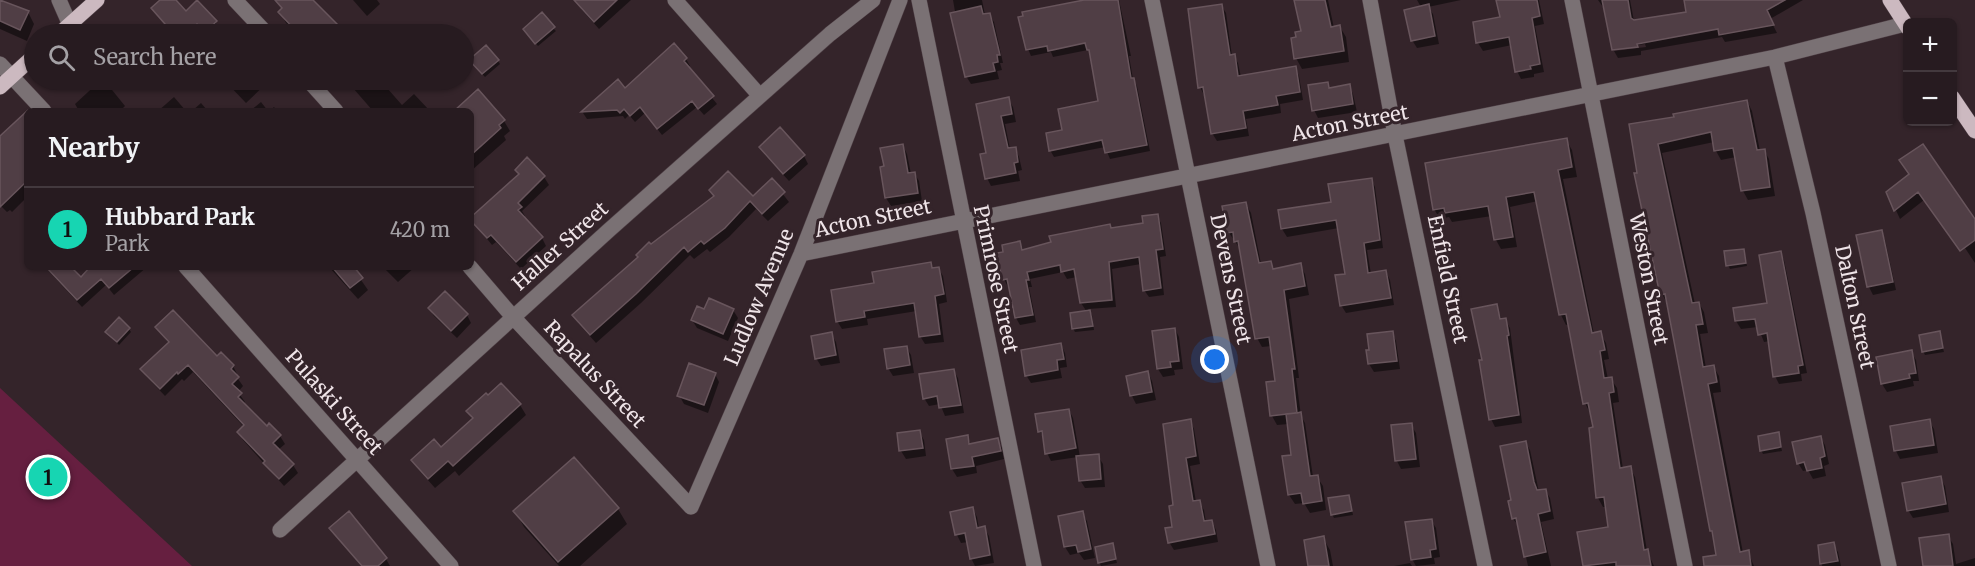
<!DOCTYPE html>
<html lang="en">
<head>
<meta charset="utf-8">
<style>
  body { margin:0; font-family:Merriweather,serif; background:#33282d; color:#f1f3f6 }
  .controls { position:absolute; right:18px; top:18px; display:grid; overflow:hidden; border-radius:9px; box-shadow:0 2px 4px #0004 }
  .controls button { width:54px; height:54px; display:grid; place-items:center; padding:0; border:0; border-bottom:2px solid #43393e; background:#271b20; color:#f1f3f6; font:30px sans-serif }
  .you { position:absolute; left:1215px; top:360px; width:21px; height:21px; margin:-15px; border:4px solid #fff; border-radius:50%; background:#1a73e8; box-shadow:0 0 0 9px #1a73e833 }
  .badge { display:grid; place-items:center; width:39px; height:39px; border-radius:50%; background:#17d5b2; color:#111; font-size:20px; font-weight:700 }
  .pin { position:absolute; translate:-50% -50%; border:3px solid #fff; box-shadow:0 2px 6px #0006 }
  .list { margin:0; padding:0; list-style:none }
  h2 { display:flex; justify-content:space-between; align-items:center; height:78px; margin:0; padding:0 24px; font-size:26px }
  h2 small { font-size:20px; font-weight:400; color:#a4a1a5 }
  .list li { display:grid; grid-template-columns:39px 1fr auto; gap:18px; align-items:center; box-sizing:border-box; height:84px; padding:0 24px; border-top:2px solid #43393e }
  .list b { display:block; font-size:22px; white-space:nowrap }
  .list p { margin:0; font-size:20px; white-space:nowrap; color:#a4a1a5 }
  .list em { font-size:20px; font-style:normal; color:#a4a1a5 }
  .icon { flex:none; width:33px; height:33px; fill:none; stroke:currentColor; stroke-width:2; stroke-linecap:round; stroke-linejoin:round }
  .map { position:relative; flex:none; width:1975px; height:566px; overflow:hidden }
  .search { position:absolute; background:#271b20; box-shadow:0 2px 4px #0004; left:24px; top:24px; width:450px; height:66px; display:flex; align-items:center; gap:15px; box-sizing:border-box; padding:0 21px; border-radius:33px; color:#a4a1a5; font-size:22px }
  .panel { position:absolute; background:#271b20; box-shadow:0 2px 4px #0004; left:24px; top:108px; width:450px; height:162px; border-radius:9px }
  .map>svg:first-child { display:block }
  .green { fill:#661f40 }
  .shadow { fill:#0007 }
  .building { fill:#503e45; stroke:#68555c; stroke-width:1.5 }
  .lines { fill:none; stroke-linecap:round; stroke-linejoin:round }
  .minor-casing { stroke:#4e3f45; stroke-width:16 }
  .major-casing { stroke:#4e3f45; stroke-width:16 }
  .minor { stroke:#7a7174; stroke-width:15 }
  .major { stroke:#ccb9c0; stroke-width:15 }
  .labels { text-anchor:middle; stroke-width:6; stroke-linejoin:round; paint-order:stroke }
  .street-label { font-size:20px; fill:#efe4e8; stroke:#34242a }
</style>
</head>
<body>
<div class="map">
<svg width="1975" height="566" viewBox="0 0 1975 566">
  <rect width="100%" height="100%" fill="#34242a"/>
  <!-- green -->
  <path class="green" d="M0,388L192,566H0Z"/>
  <!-- shadow -->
  <path class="shadow" d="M0,0L28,12L34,24L27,41L0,29Z
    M163,0H174L185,13L215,22L220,30L215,34H206L202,31L198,34H155L166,26L153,9Z
    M281,0H311L345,34H297L286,23L280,12L283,10L279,2Z
    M353,0H377L380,4L367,16Z
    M580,0H631L599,29L582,10L578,2Z
    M953,0H982L985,15L989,14L994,22L1003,63H1000L1002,70L997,71L999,79L971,84L966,76Z
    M1081,0H1119L1131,56H1129L1133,79L1137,86L1150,151L1110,159L1105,147L1054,157L1050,150L1064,131L1099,102L1092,56L1088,50L1053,57L1051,52L1031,56L1028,49L1081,2Z
    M1296,0H1328L1334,28L1340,27L1346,37L1349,62L1302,69L1296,58L1303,32Z
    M1417,0H1461L1428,7L1433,14L1439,44L1417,48L1412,40L1421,7Z
    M1498,0H1539L1544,24L1535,26L1544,72L1534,74V77L1521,79L1517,71L1512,45L1483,51L1478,43L1501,18Z
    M1598,0H1630L1634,21L1688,13L1745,0H1803L1770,19L1777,33L1725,42L1722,37L1641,51V55L1618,58L1614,51L1646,47L1645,44L1614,49V51L1605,7H1603Z
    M1221,5L1226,13L1232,56H1234L1238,63L1241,77L1295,68L1299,76L1303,100L1280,104L1281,113L1246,119L1249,136L1217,141L1212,133L1206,94L1204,95L1200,87Z
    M553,28L556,31L538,46L527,33Z
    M686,59L690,66L688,68L717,104L704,115L697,107L662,135L645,113L635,122L629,115L625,119L623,116L587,119L583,113L617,82L625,90Z
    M498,61L500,64L485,77L473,64Z
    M101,80H104L125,106L120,111H79L75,104Z
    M224,80H267L268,82L246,103Z
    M346,80H380L402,105L414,94L430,111H373Z
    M1327,83L1330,89L1349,86L1353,94L1357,112L1318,118L1314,110Z
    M478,92L504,121L510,131L504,136L506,140L471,171V111H456Z
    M174,97L186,111H158Z
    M1008,99L1013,107L1016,122L1005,124L1010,149L1015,148L1019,157L1022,170L1018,171L1020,181L991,186L987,178L988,154L978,105Z
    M1747,101L1752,111L1760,151L1764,150L1769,159L1775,196L1748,200L1743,191L1736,157L1721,160L1716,151L1714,142L1662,153L1695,304L1699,303L1704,312L1708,333L1700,334L1706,368L1713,366L1719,376L1721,392L1713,393L1743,553L1748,552L1754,566H1719L1715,536L1711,531L1667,303L1662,294L1631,125L1675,118Z
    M261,102L268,111H250Z
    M201,103L207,110L210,108L213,111H192Z
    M274,107L277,111H269Z
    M27,123V197L12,212L10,210L7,212L0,205V138Z
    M1566,140L1572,150L1577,177L1563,179L1594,334L1600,333L1606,343L1609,359L1604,360L1608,379H1611L1617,388L1619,402L1613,403L1623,469L1630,468L1635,477L1647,551L1654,566H1584L1579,534L1610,528L1607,507H1603L1598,498L1594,428L1590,413L1585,403L1569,324L1566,325L1561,315L1538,201L1510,207L1517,247L1501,249L1496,240L1492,216L1452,222L1449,217L1440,219L1434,209Z
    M903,146L907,154L911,174L914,173L919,181L922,201L891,206L886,198L885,168Z
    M760,147L804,156L808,164L789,181L765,155Z
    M527,160L544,177L549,185L522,211L525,216L523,218L542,238L546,246L521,269L496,242L492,245L471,219L520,175Z
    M1910,175L1975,222V263L1947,221L1924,200L1900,219L1888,193Z
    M1371,179L1375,187L1383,248L1367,250L1371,274L1386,272L1390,280L1394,305L1346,313L1341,305L1347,275L1339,228L1287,237L1282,229L1280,212L1333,203Z
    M772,180L789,202L768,221L756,209L729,237L710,252L707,249L694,259L690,255L641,303L596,343L579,324L574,315L651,246L715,198L710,191L753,198Z
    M1246,204L1251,213L1261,264L1271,263L1275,270L1300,265L1305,274L1309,295L1289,299L1299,378H1296L1301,416L1305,423L1313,477H1317L1323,486L1326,510L1310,513L1304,503L1295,504L1289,495L1284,457L1292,456L1289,424L1277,425L1272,416L1268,383L1277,382L1272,346L1262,347L1257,338L1241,250L1229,233L1224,207Z
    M1157,216L1161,223L1166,256L1160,257L1164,295L1149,297L1144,290L1141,264L1112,269L1116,307L1088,309L1092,315L1094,330L1075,332L1073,328L1087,312L1081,303L1077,277L1067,279L1063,272L1030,279L1032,287H1029L1036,322L1020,325L1016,318L1010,286L1008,287L1004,279L1005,253L1020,242L1024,251L1112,229L1145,225Z
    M1881,232L1885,240L1896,290L1873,295L1869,287L1858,236Z
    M1744,250L1747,266L1730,269L1728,265Z
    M1780,253L1784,260L1807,373L1801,374L1802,381L1779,384L1775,376L1770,341L1764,342L1758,327L1741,329L1736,321L1735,309L1769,305Z
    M930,264L933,269L938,268L943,276L947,302L939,304L944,342L925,344L920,336L917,311L867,319L868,325L842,329L837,321L876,284Z
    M45,267H69L81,279L95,267H147L114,295L106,285L82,307Z
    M329,267H352L368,290L358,299Z
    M383,267H415L398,282Z
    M1496,306L1502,320H1505L1510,328L1522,423L1495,427L1491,419L1484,361Z
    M429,308L467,315L471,323L457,338L434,316Z
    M733,310L738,318L728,341L697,328L692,320Z
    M157,327L233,366L237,374L236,376L243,386L238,392L245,402L243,404L267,428L269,425L280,436L285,444L278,450L293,465L298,473L284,486L243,440L239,432L244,427L193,372L184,381L182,379L165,396L147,377L142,369L169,344Z
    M129,329L131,332L119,345L107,332Z
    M1175,329L1179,337L1183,369L1174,370L1175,375L1163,377L1158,369L1153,332Z
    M1392,333L1396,341L1400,369L1374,372L1369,364Z
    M1939,333L1944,352L1925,355L1923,351Z
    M831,334L836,342L840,363L821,366L816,358Z
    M1061,345L1065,353L1067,367L1060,368L1062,378L1031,383L1026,375Z
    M906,347L911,355L914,373L893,376L888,368Z
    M1911,352L1916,360L1919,381H1913L1914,386L1887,392L1882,384L1878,358Z
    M953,370L958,378L964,413L945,416L940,404L929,406L924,398Z
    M1148,373L1152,381L1156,400L1136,404L1132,396L1128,377Z
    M715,374L719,382L708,413L684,404L679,395Z
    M501,385L520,405L526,415L459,476L455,471L435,488L419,470L413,460L441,449L473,420L468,411Z
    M1069,410L1073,418L1080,457L1098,456L1103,464L1105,487L1085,488L1080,480L1078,457L1051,461L1047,453L1044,439L1040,431Z
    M1190,421L1194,429L1200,464L1190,466L1196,502H1199L1204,510L1206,522L1212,521L1216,530L1218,542L1174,550L1169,542L1174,528V506Z
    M1929,421L1934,429L1938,453L1900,459L1896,451L1892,427Z
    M1411,425L1416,433L1420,467L1401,469L1397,461Z
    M919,432L924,440L926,456L906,459L901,451Z
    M1778,434L1782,451L1763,454L1761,450Z
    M967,437L971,445L997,440L1002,448L1004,459L976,466L977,473L957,477L952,469Z
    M1820,437L1825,445L1829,464L1824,466L1826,476L1813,479L1808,470L1803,471L1798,463Z
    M1525,442L1530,450L1539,492L1545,490L1550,498L1554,519L1541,522L1551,566H1528L1519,526L1513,519L1512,501Z
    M1940,478L1945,486L1949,512L1913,518L1908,510Z
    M1350,500L1353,515L1334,518L1332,514Z
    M618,509L627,524L580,566H559L524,527L515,511Z
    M973,509L977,517L979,529L984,528L989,536L994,563L975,566L971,558L968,542L961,543L957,535Z
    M1082,513L1087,521L1095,558L1084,560L1079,553L1070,555L1065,547Z
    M1431,520L1436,528L1440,557L1434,558L1435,564L1416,566L1412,559Z
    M331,529L386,559L390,566H361Z
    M1948,536L1953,544L1956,564L1975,558V566H1925Z
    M1323,538L1330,550L1333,566H1310Z
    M1833,544L1838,552L1841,566H1822L1819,546Z
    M1112,545L1117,563L1101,566L1099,562Z
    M1410,563L1412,566H1394Z"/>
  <!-- building -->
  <path class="building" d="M0,0L29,11L20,30L0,21Z
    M160,0H176L186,11L197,0L217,21L205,32L197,24L185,34H153L165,24L151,8Z
    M275,0H313L347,34H299L278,12L282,8Z
    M574,0H617L594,22Z
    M1084,0H1118L1131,78H1134L1147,145L1105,153L1102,140L1049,151L1046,133L1062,130L1058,109L1098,101L1089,50H1087L1085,43L1048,51L1047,46L1026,50L1018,17L1023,16L1022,12Z
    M1294,0H1325L1331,27L1340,25L1344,51L1294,59L1291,38L1296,37L1295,32L1301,31Z
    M1496,0H1537L1540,16L1532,18L1540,64L1530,66L1531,69L1515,72L1509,37L1476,43L1473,22L1500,17Z
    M1602,0H1628L1631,18L1634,20L1686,12L1684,0H1785L1767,10L1774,25L1719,35L1718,29L1637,44L1638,47L1612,50Z
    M1222,4L1230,55L1235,54L1238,76L1296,66L1300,92L1276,96L1278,105L1243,111L1246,128L1211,134L1203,87L1198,88L1188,9Z
    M1429,4L1435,36L1411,41L1404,10Z
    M981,6L983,14L990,13L1000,55H997L998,62L993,63L995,71L965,77L950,13Z
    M542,12L555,27L535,44L523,29Z
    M674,43L687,58L684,61L714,96L698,109L692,101L657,129L640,107L630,116L624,109L620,113L617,110L581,112L618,79L625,88Z
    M486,45L499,60L482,74L469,60Z
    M1328,82L1329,88L1350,84L1353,104L1312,111L1308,85Z
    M478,89L505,120L499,125L501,128L471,155V111H454Z
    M1009,97L1012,114L1001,116L1008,148L1016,147L1018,162L1014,163L1016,173L985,179L980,154L986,153L976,104Z
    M1747,100L1757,150L1765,149L1770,187L1741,191L1733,148L1714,151L1711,132L1658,144L1692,303L1699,302L1703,324L1696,325L1703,367L1714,365L1717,382L1708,384L1740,552L1749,550L1751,566H1704L1703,557L1716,555L1712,531H1710L1665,294L1660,295L1634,173H1637L1629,124L1674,117L1673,114Z
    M27,111V181L0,207V136Z
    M780,127L805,155L783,174L759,147Z
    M1567,138L1572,167L1558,170L1592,333L1601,331L1605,350L1600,351L1604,378L1612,377L1614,392L1609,393L1620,468L1631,466L1644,550L1648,549L1651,566H1616V562L1583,566L1577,532L1608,527L1604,497L1596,498L1589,428L1593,427L1588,403L1583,404L1566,314L1559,315L1534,192L1506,197L1513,237L1494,240L1488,206L1445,213L1444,208L1433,210L1425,163Z
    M903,144L908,173L915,172L918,193L885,198L880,167L884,166L880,148Z
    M1923,144L1975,219V240L1960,251L1918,192L1894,211L1886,192L1909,174L1899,160Z
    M527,157L545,176L518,203L522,207L518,210L543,237L516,262L491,235L487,238L471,221V217L519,174L515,170Z
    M728,171L753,196L772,178L785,192L762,214L750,201L725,228L704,244L701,241L688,252L684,247L636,294L590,335L572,315L638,257L636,255L649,242L651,244L714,196L709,190Z
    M1372,178L1380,240L1364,243L1368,273L1386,270L1391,298L1340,306L1335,275L1345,274L1336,220L1281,229L1278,210L1331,202L1328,184Z
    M1246,202L1259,263L1271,261L1273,269L1301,263L1305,286L1284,290L1295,369H1292L1297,413L1301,412L1310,476L1318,475L1322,501L1303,504L1301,493L1288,495L1282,456L1291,455L1286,414L1296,413L1270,416L1266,382L1275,381L1269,337L1255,339L1238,241L1234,242L1233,232L1227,233L1222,206Z
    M1158,214L1163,249L1156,250L1161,288L1143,291L1139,257L1109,262L1112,300L1080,303L1074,269L1061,272L1060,265L1027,272L1029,280H1026L1033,315L1015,318L1007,279L1002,280L997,253L1003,252L1002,245L1020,241L1022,250L1051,242L1049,236L1110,224L1111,228L1143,223L1142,216Z
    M1882,230L1893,282L1867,287L1856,235Z
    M1744,249L1746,263L1726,266L1724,251Z
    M1781,251L1803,365L1798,366L1799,373L1773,377L1767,333L1758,335L1755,319L1735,321L1733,308L1767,303L1759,255Z
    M931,262L932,268L939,267L944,294L935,296L940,334L919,337L914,303L864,311L865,317L836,322L831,290L874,283L872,272Z
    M46,267H71L81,277L90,267H134L109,288L101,279L77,300Z
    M332,267H354L363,278L350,288Z
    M445,291L468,314L451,331L428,308Z
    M709,298L734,309L723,334L691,320L697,306L704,309Z
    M1497,304L1500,319L1506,318L1509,335L1507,336L1519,415L1489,420L1479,360H1482L1471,309Z
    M173,310L217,356L221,352L234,365L231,369L239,377L232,384L242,393L238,397L267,426L269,423L281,435L273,443L294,464L279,479L263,463L265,461L237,432L244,425L188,365L178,374L177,372L160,389L140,369L169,342L155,327Z
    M1090,310L1093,326L1072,329L1070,313Z
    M119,317L130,328L117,342L105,332Z
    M1175,328L1179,361L1170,362L1171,367L1157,369L1152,331Z
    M1393,331L1397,361L1368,364L1366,350H1369L1367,334Z
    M1940,331L1943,348L1922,352L1919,335Z
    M832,332L836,355L815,359L811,336Z
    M1061,343L1064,359L1057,360L1058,370L1025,376L1021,350Z
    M907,346L910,365L887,369L884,349Z
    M1912,350L1916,373L1909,374L1910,378L1881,384L1876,357Z
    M689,363L716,373L704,405L677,396Z
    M954,369L961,405L939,408L937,396L923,399L919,374Z
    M1148,371L1152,392L1130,396L1126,376Z
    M501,383L521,404L453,466L448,461L428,479L411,460L434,439L441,447L473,418L466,411L486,393L488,395Z
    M1069,409L1076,448L1045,454L1042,431L1038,432L1035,414Z
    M1191,419L1196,456L1186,458L1193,501L1200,500L1204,521L1212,520L1215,534L1168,543L1165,528L1172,527L1169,506L1173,505L1163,424Z
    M1930,419L1934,445L1894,451L1890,426Z
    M1412,423L1416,459L1395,461L1391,425Z
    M920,430L923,448L899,451L897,433Z
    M1779,432L1781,447L1760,451L1758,436Z
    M968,435L969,444L998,438L1001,451L972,457L974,466L951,469L946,439Z
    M1821,436L1825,456L1820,458L1822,468L1807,471L1804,462L1797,464L1792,442Z
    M1526,441L1534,482L1537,490L1546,489L1550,511L1538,514L1546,552L1524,557L1516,518L1512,519L1508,501L1511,500L1500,446Z
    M1099,454L1101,479L1079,481L1076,456Z
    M574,457L619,508L558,562L513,511Z
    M1941,476L1946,504L1907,511L1902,483Z
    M1349,495L1352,511L1331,515L1328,498Z
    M973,507L977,528L985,526L990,555L970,559L965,533L955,535L950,512Z
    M349,511L387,558L378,566H362L329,528Z
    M1083,511L1091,549L1078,552L1076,545L1064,547L1058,516Z
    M1432,519L1436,549L1430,550L1431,557L1411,560L1405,522Z
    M1949,534L1953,566H1923L1919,538Z
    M1324,536L1329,566H1308L1304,540Z
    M1834,542L1838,561L1820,564L1818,545Z
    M1113,543L1116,559L1098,563L1095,547Z"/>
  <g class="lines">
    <defs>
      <path id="minor" d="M59,0L70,25
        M235,0L267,34
        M675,0L760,96
        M919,0L1034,566
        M1152,0L1268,566
        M1370,0L1395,135L1485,566
        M1572,0L1685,566
        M1775,57L1813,213L1889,566
        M0,64L44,111
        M308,80L336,111
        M801,254L1775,57L1905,24
        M186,267L451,566
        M470,267L513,317L691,507L801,254L900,0
        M280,530L608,231L830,34L873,0"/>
      <path id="major" d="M1890,0L1908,28
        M59,34L97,0
        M0,87L34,56
        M1952,97L1975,131"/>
    </defs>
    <!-- minor casing -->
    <use href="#minor" class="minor-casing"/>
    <!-- major casing -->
    <use href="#major" class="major-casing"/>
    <!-- minor -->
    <use href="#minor" class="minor"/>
    <!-- major -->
    <use href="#major" class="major"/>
  </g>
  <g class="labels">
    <!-- street labels -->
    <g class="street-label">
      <text transform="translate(1350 123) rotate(-11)" y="7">Acton Street</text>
      <text transform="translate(873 218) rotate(-12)" y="7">Acton Street</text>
      <text transform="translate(560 246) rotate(-42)" y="7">Haller Street</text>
      <text transform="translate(996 279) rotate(78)" y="7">Primrose Street</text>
      <text transform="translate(1231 279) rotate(78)" y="7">Devens Street</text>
      <text transform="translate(1448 279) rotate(78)" y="7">Enfield Street</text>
      <text transform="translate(1649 279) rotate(79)" y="7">Weston Street</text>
      <text transform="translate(759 297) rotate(-67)" y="7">Ludlow Avenue</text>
      <text transform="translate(1855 307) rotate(78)" y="7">Dalton Street</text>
      <text transform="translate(595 374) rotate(47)" y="7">Rapalus Street</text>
      <text transform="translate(334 402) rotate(48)" y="7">Pulaski Street</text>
    </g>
  </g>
</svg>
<div class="controls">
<button>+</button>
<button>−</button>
</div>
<div class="you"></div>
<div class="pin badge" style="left:48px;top:477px">1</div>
<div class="search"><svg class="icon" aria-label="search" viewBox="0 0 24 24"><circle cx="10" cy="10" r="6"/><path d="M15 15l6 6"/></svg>Search here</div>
<section class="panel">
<h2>Nearby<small></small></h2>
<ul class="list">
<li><span class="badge">1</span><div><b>Hubbard Park</b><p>Park</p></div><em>420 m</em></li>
</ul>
</section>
</div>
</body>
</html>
